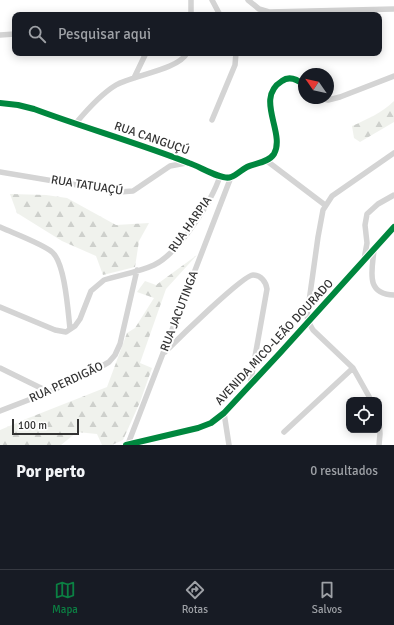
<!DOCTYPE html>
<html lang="pt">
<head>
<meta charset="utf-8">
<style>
  body { margin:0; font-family:Signika,sans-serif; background:#20242c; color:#f1f3f6 }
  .controls { position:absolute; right:12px; bottom:12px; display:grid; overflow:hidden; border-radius:8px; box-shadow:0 2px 10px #0003 }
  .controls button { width:36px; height:36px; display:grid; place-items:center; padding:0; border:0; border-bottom:1px solid #363941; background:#171b24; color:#f1f3f6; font:20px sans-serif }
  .compass { position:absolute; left:298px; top:68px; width:36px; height:36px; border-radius:50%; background:#171b24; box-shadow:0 2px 10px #0003; rotate:304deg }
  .scale { position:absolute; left:12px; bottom:10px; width:67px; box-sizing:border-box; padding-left:4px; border:2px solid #333; border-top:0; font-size:11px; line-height:14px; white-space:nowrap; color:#333; -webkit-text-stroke:3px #fff; paint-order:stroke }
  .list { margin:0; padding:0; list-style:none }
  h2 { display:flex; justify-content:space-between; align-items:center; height:52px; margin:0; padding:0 16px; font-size:17px }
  h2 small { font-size:13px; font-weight:400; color:#9ea1a6 }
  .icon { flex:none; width:22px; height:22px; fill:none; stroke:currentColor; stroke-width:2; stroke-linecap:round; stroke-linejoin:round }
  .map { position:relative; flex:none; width:394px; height:445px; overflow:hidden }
  .search { position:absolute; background:#171b24; box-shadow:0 2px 10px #0003; left:12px; right:12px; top:12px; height:44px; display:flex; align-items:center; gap:10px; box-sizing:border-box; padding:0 14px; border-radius:8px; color:#9ea1a6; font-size:15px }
  .sheet { height:124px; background:#171b24 }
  nav { display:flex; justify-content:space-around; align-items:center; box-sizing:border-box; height:56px; border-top:1px solid #363941; background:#171b24; font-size:11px; color:#9ea1a6 }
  nav a { display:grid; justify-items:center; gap:2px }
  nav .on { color:#0b8043 }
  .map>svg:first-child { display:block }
  .forest { fill:url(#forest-firs) }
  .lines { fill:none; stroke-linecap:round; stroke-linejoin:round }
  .minor { stroke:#d4d4d4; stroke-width:5.5 }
  .cycleway-casing { stroke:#fff; stroke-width:8 }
  .cycleway { stroke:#00873e; stroke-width:6 }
  .labels { text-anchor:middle; stroke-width:4; stroke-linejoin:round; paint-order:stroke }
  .street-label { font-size:12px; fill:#333; stroke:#fff }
</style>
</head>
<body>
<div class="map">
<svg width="394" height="445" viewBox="0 0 394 445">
  <defs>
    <pattern id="forest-firs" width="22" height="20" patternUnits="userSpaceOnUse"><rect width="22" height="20" fill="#f0f2ed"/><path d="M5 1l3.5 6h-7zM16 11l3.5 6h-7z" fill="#ced0cc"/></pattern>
  </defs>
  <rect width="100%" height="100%" fill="#fff"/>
  <!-- forest -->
  <path class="forest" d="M394,101V122L360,142L354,138L352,126C366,120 383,112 394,101Z
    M10,194L46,195L67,198L116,225L149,223L139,241L135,267L103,275L96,256L62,241L17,213Z
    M197,255L166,289L140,363L152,368L140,402L123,440L112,445H102L97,434L77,432L61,445H0V430L26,419L107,387L127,333L135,328L154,298L137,292L145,281L156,285Z"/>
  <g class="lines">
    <!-- minor -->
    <path class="minor" d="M212,0L220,15
      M248,0L259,9L269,12L394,9
      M191,15V0
      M0,35L15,34
      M134,78L146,53
      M320,98L328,100L340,97L394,76
      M0,103L18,105L34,109C85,128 138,143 189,163C199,166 222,181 231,177C237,175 241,170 247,167C255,163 268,163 274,154C286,133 254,98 282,81C290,75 298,80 304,85
      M212,120L235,65L236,53
      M76,123C86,111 101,94 116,85C133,75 178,70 187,53
      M267,161L325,205
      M0,172L119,192L133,191L170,166L186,163
      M0,227C13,233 43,244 52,252C65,263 68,311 70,329
      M374,250C372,271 365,294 394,295
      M364,260L367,243L365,225L367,214L378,204L394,195
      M0,307L55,330L66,332L75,326L80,319L91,291L104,280C120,275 139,272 154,265C178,254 212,201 220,176
      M165,352C176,341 243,275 253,275C261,275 266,282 267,289L250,385
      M0,368L49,392
      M371,400L353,368L313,330L308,321L307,316L318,237L323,210L332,196L394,153
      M0,411L49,392L97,369L109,362L115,355L120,344L137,270
      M224,413L229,445
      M284,432L353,368
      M128,444L231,177
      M126,445L198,428L211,423L224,413L280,353L394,227
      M379,445L380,434L379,421"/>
    <defs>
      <path id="cycleway" d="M0,103L18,105L34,109C85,128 138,143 189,163C199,166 222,181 231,177C237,175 241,170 247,167C255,163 268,163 274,154C286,133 254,98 282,81C290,75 298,80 304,85
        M126,445L198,428L211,423L224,413L280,353L394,227"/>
    </defs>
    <!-- cycleway casing -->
    <use href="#cycleway" class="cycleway-casing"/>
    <!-- cycleway -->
    <use href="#cycleway" class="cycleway"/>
  </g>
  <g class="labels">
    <!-- street labels -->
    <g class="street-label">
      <text transform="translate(152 138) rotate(19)" y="4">RUA CANGUÇÚ</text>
      <text transform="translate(87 185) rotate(9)" y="4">RUA TATUAÇÚ</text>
      <text transform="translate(190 224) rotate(-55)" y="4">RUA HARPIA</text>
      <text transform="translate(179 311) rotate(-69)" y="4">RUA JACUTINGA</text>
      <text transform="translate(274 342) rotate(-47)" y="4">AVENIDA MICO-LEÃO DOURADO</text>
      <text transform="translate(66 382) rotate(-25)" y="4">RUA PERDIGÃO</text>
    </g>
  </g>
</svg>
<div class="controls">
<button><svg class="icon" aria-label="locate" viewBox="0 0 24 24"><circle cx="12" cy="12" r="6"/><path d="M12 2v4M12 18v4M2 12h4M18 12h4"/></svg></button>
</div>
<svg class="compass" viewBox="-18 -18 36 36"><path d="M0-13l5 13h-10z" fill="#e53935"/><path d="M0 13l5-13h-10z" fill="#9ea1a6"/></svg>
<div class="scale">100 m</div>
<div class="search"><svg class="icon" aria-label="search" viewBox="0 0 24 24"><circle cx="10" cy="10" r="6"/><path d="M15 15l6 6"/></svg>Pesquisar aqui</div>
</div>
<section class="sheet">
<h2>Por perto<small>0 resultados</small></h2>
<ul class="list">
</ul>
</section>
<nav>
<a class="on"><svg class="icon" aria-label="map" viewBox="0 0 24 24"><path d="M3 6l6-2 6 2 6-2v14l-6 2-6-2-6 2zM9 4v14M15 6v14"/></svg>Mapa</a>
<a><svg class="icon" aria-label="directions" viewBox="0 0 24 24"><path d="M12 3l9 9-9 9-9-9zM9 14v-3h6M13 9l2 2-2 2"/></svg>Rotas</a>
<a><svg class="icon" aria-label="saved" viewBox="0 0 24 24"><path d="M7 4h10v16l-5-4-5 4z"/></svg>Salvos</a>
</nav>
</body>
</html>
